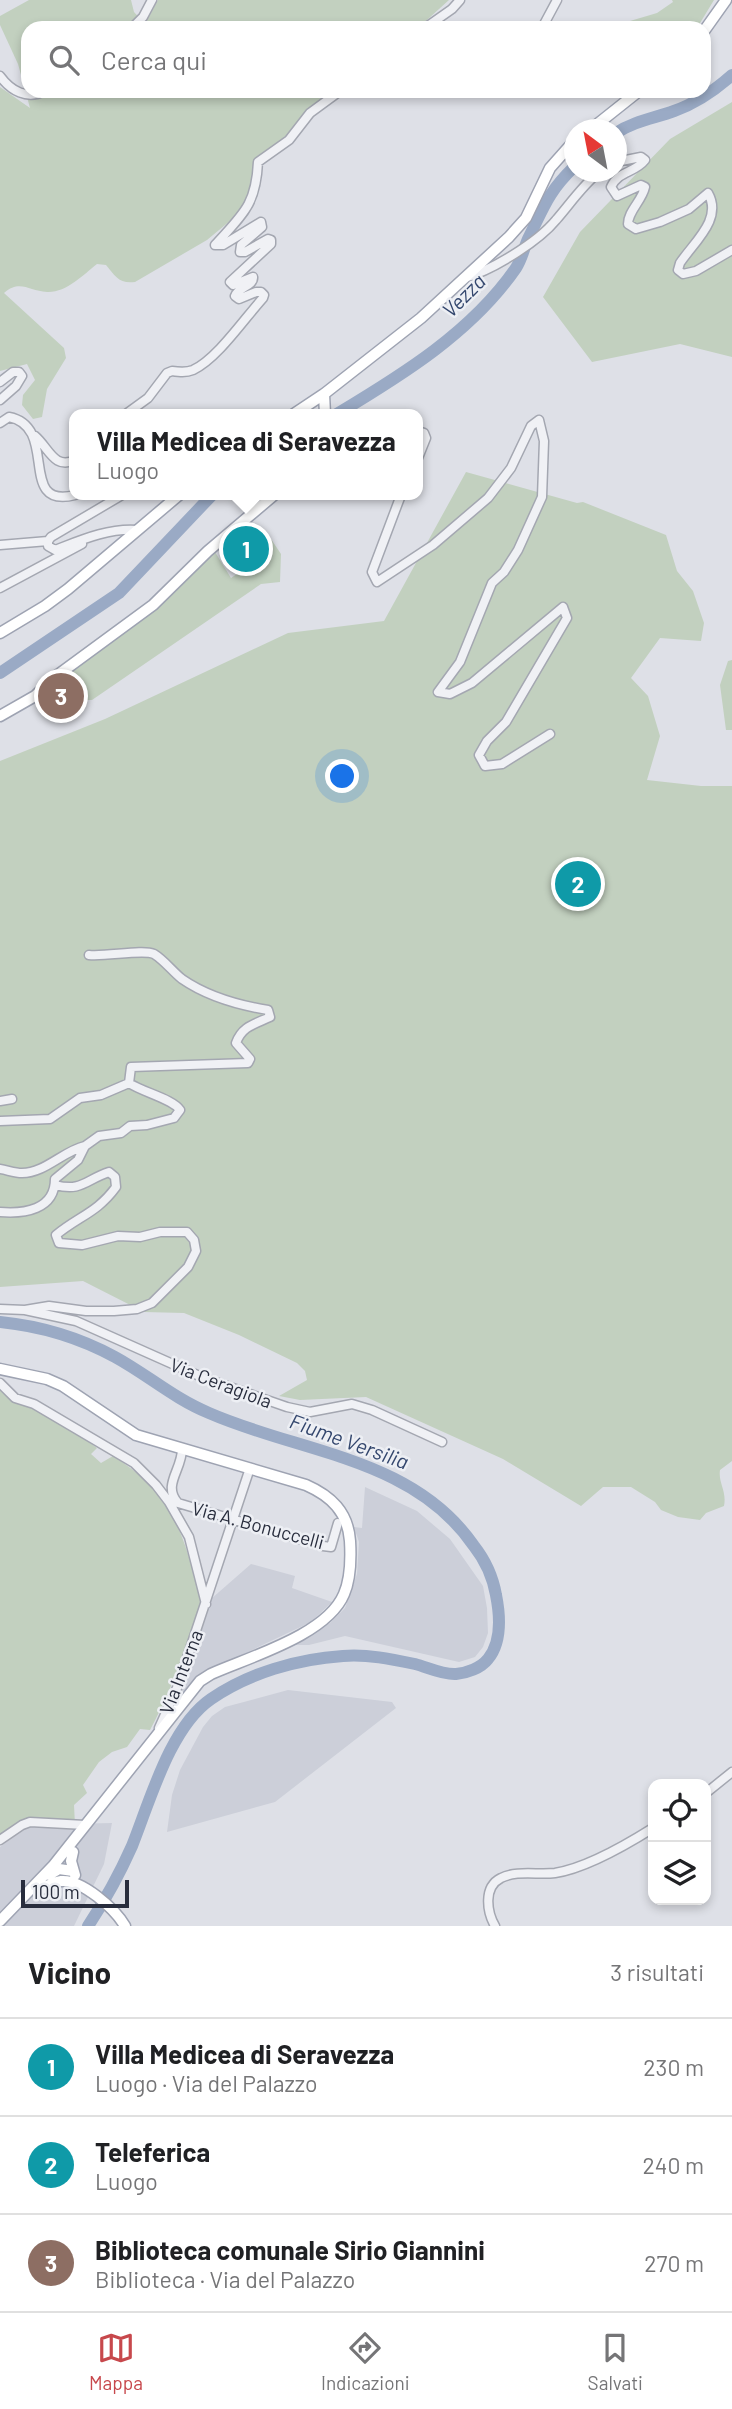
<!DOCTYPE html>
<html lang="it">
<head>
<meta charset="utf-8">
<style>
  body { margin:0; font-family:Barlow,sans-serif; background:#f2f2f2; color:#202124 }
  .controls { position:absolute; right:21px; bottom:21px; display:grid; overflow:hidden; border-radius:14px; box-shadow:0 4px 10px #0003 }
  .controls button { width:63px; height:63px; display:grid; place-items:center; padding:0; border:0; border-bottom:2px solid #e0e0e0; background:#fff; color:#202124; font:35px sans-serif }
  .compass { position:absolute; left:564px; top:119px; width:63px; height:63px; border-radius:50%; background:#fff; box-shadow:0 4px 10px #0003; rotate:328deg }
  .scale { position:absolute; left:21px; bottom:18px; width:108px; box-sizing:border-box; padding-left:7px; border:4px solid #282d3d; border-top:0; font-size:19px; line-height:24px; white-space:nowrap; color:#282d3d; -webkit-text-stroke:5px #edeff4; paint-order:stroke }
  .you { position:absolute; left:343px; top:777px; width:24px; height:24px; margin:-18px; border:5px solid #fff; border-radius:50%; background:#1a73e8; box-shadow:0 0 0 10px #1a73e833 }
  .badge { display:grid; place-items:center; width:46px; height:46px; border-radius:50%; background:#c7484c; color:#fff; font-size:23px; font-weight:700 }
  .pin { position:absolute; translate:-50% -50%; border:4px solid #fff; box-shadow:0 2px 7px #0006 }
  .popup { position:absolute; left:69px; top:409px; width:354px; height:91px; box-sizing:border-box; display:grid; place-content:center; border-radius:14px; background:#fff; filter:drop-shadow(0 2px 5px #0005); font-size:23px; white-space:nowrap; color:#757577 }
  .popup b { font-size:26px; color:#202124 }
  .popup::after { content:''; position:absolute; left:50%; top:100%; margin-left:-14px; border:14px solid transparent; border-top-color:#fff }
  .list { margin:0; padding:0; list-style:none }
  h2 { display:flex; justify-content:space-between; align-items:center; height:91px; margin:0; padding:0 28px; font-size:30px }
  h2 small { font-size:23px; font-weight:400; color:#757577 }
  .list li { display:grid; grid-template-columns:46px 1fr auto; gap:21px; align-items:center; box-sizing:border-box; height:98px; padding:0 28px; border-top:2px solid #e0e0e0 }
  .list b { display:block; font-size:26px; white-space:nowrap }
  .list p { margin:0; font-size:23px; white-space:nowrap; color:#757577 }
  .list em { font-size:23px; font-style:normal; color:#757577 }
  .icon { flex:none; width:38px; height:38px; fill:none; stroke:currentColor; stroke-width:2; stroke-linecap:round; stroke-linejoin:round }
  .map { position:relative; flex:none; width:732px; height:1926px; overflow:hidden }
  .search { position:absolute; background:#fff; box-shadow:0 4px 10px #0003; left:21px; right:21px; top:21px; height:77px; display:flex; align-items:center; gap:18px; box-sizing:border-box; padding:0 24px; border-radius:21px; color:#757577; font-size:26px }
  .sheet { height:385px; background:#fff }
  nav { display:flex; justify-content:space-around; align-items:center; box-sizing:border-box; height:98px; border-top:2px solid #e0e0e0; background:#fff; font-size:19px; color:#757577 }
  nav a { display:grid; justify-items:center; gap:4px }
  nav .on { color:#c7484c }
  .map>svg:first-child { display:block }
  .built { fill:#cccfd9 }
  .green { fill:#c2d0bf }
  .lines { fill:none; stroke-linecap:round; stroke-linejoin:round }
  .river { stroke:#9aaac5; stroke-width:12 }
  .minor-casing { stroke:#a4a7b1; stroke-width:11 }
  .major-casing { stroke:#9ea3b2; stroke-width:13 }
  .minor { stroke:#f0f1f5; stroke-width:8 }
  .major { stroke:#fff; stroke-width:10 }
  .labels { text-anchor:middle; stroke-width:5; stroke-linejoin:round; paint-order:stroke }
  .street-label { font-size:19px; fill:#282d3d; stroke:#edeff4 }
  .water-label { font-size:21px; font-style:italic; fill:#34476e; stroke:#edeff4 }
</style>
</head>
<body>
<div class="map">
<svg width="732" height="1926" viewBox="0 0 732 1926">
  <rect width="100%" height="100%" fill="#dee0e7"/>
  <!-- built -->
  <path class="built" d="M365,1487L417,1511L450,1539L483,1586L487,1608L488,1633L483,1647L475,1657L459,1662L345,1636L309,1645H293L330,1623L345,1608L357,1574L359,1542L354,1527L362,1528Z
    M251,1564L295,1576L292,1588L332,1602L311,1622L208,1671L178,1696L211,1599Z
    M288,1690L392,1702L396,1708L275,1802L167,1832L172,1795L180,1770L203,1727L212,1716L225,1707Z
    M112,1823L104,1864L74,1926H0V1847L27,1825Z"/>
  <!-- green -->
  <path class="green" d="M29,0H131L134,12L145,24L158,0H449L418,28H28V91H333L305,112L287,135L256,159L250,194L242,211L207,240L135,282C119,284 115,276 106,265L97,264C83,275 66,293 47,292C29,291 20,279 4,293L64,348L66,358L47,389L42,417L33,419L22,405L23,395L35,380L27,364L0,371V87L30,108L18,64L0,25V16Z
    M672,0H714L697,28H624L630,21L657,13L673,2Z
    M732,102V357L680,344L592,362L543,297L580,232L670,139Z
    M466,472L577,503L583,502L666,535L677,571L693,591L704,623L701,641L660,638L631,678L648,696L660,736L647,780L701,786H732V1461L720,1470C718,1483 727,1491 724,1506L706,1513L700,1520L678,1517L661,1510L655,1502L631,1487H603L581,1506L503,1459L366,1397L300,1400L279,1396L307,1380L305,1371L297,1363L239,1335L184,1313L144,1312L83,1281L0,1287V761L105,719L288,633L384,621Z
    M269,536L281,554L280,582L261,584L92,700C75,701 72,691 65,677L67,674L157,606L215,552L231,578L270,552Z
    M732,660V730H726L720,685L728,661Z
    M0,1388L30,1406L56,1418L97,1448L91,1454L101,1463L113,1456C163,1488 177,1515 193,1571C196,1582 202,1595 200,1607C199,1619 193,1631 188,1642C177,1673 165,1702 150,1730L140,1729L127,1747L112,1752L99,1762L83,1785L87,1793L74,1805L75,1825H27L0,1844Z"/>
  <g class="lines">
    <!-- river -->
    <path class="river" d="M616,133C634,121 655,118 674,111C697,103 714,91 732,75
      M337,414C402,375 472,332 516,268C522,259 524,248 528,239C544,207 548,192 574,167
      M0,673L119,593L212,495
      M0,1322C40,1326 80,1338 115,1357C148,1375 173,1398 209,1413C300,1453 413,1457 474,1546C485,1560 493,1578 496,1595C500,1615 502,1642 488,1659C481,1668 467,1673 456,1674C443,1675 427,1667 415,1664C391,1659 367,1654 343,1656C297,1659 249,1673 211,1699C170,1727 150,1801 132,1846C120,1873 104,1902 88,1926"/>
    <defs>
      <path id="minor" d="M132,28L143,17L152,0
        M425,28L452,9L460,0
        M542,28L557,0
        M0,76C11,91 27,100 45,91
        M616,162L641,157L645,160C635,173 618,171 611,187L617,196L641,185L645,187C642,201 628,211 628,224L636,229L660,222L689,209L708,193C723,219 694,242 680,263L678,270L683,274L696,271L732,250
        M464,278C491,271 538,242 556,220C570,204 582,186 599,172
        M0,382L13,372H19L22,376L16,386L0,400
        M126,414L148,398L167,373L172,371C179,372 186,373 193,370C217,359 244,319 263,298L264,295L261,292H256L239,299L235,296C238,287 254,286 253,277L233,285L230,282L271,244V240L268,239L245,252H240L241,245L262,227L261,222L223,245H215C243,214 256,205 258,162L289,140L310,113L340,91
        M0,423L9,417C60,427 16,510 75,495
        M418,431L424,433L426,438L418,458
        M35,436C49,448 54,470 75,460
        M122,495L51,537L48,541V546L55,550C81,540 108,528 137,530
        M401,495L372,572L377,582L433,545L488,498L511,468L531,426L539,420L544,441L542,497L518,550L504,572L492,583L460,662L438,692L450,694L472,683L563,607L567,618L506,722L487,741L479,755L485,766L502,764L550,734
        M0,545L48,541
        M0,588L82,544
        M89,955C105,957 143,949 154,954C164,960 173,972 182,979C208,997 237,1005 268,1010L270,1017C255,1024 242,1026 236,1043L250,1059L248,1063L131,1067L129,1083
        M0,1101L12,1099
        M0,1121L50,1119L80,1098L101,1095L129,1083
        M0,1169C7,1170 15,1173 22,1173C45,1173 63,1151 85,1146
        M0,1212C24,1214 55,1210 55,1179L78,1160L85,1146L99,1136L121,1133L130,1126L147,1125L174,1118L180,1110C173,1099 142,1092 129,1083
        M0,1309L25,1310L76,1321L204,1378L287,1407L310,1412L352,1404L372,1410L442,1442
        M25,1310L49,1306L86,1311H114L137,1309L152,1303L188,1267L196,1251L194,1240L187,1232H160L140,1237L118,1236L82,1245L59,1243L56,1235C79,1216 97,1213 116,1187L115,1177L109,1172C85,1180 82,1192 55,1185
        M0,1383L15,1398L34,1404L134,1463L156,1485L169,1502L189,1537L206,1604
        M182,1449C182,1470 162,1485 178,1503L323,1546L331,1547L338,1523
        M159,1728L177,1688L250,1468
        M706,1793L732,1772
        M0,1840L22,1825L30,1822L85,1825
        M495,1926C487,1912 483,1887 501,1878C516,1870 538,1875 555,1873C587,1868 626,1845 653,1828"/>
      <path id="major" d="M704,31L726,0
        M590,130L639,91
        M324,394L325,414
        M294,414L324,394L421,318L509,237L526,218L550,168L574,141
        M0,633L45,606L68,589L179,495
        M0,716L35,696L55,677L153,605L208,551L274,495
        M0,1369L47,1379L63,1386L136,1435L306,1485C331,1496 348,1512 350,1541C351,1558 351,1578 344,1594C327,1635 249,1657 211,1674L200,1681L53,1866L0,1921
        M73,1852L71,1861L75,1875
        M49,1875L59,1869L73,1871
        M40,1890C47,1886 53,1882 61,1881C82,1879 115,1909 125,1926"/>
    </defs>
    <!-- minor casing -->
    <use href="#minor" class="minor-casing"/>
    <!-- major casing -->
    <use href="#major" class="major-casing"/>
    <!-- minor -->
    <use href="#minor" class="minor"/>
    <!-- major -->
    <use href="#major" class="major"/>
  </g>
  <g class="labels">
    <!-- street labels -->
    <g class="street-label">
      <text transform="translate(221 1383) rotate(21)" y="7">Via Ceragiola</text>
      <text transform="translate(258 1525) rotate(15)" y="7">Via A. Bonuccelli</text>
      <text transform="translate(181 1672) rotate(-69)" y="7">Via Interna</text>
    </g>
    <!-- water labels -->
    <g class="water-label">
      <text transform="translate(464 296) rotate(-45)" y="7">Vezza</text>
      <text transform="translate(349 1442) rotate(20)" y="7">Fiume Versilia</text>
    </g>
  </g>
</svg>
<div class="controls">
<button><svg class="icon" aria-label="locate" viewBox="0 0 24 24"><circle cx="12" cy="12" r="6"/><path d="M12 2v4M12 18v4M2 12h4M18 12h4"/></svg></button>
<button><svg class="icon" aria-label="layers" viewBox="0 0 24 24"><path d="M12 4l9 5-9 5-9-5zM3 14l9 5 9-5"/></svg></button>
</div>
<svg class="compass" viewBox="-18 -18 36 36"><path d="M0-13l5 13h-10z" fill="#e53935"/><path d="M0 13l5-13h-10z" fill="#757577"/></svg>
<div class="scale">100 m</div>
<div class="you"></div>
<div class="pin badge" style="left:246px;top:549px;background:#0f9aa8">1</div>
<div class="popup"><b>Villa Medicea di Seravezza</b>Luogo</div>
<div class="pin badge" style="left:578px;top:884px;background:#0f9aa8">2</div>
<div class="pin badge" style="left:61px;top:696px;background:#8d6e63">3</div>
<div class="search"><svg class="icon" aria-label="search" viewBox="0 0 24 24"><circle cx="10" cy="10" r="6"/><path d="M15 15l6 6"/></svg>Cerca qui</div>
</div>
<section class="sheet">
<h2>Vicino<small>3 risultati</small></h2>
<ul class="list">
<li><span class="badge" style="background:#0f9aa8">1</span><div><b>Villa Medicea di Seravezza</b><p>Luogo · Via del Palazzo</p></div><em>230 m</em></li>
<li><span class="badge" style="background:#0f9aa8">2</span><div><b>Teleferica</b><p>Luogo</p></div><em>240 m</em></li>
<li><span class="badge" style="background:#8d6e63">3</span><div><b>Biblioteca comunale Sirio Giannini</b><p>Biblioteca · Via del Palazzo</p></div><em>270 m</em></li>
</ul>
</section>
<nav>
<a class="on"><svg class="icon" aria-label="map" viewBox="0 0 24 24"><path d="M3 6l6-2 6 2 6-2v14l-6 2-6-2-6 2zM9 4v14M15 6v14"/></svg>Mappa</a>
<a><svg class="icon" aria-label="directions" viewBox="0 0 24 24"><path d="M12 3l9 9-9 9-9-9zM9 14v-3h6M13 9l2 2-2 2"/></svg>Indicazioni</a>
<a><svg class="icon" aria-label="saved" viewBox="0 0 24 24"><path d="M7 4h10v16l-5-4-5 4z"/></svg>Salvati</a>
</nav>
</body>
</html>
